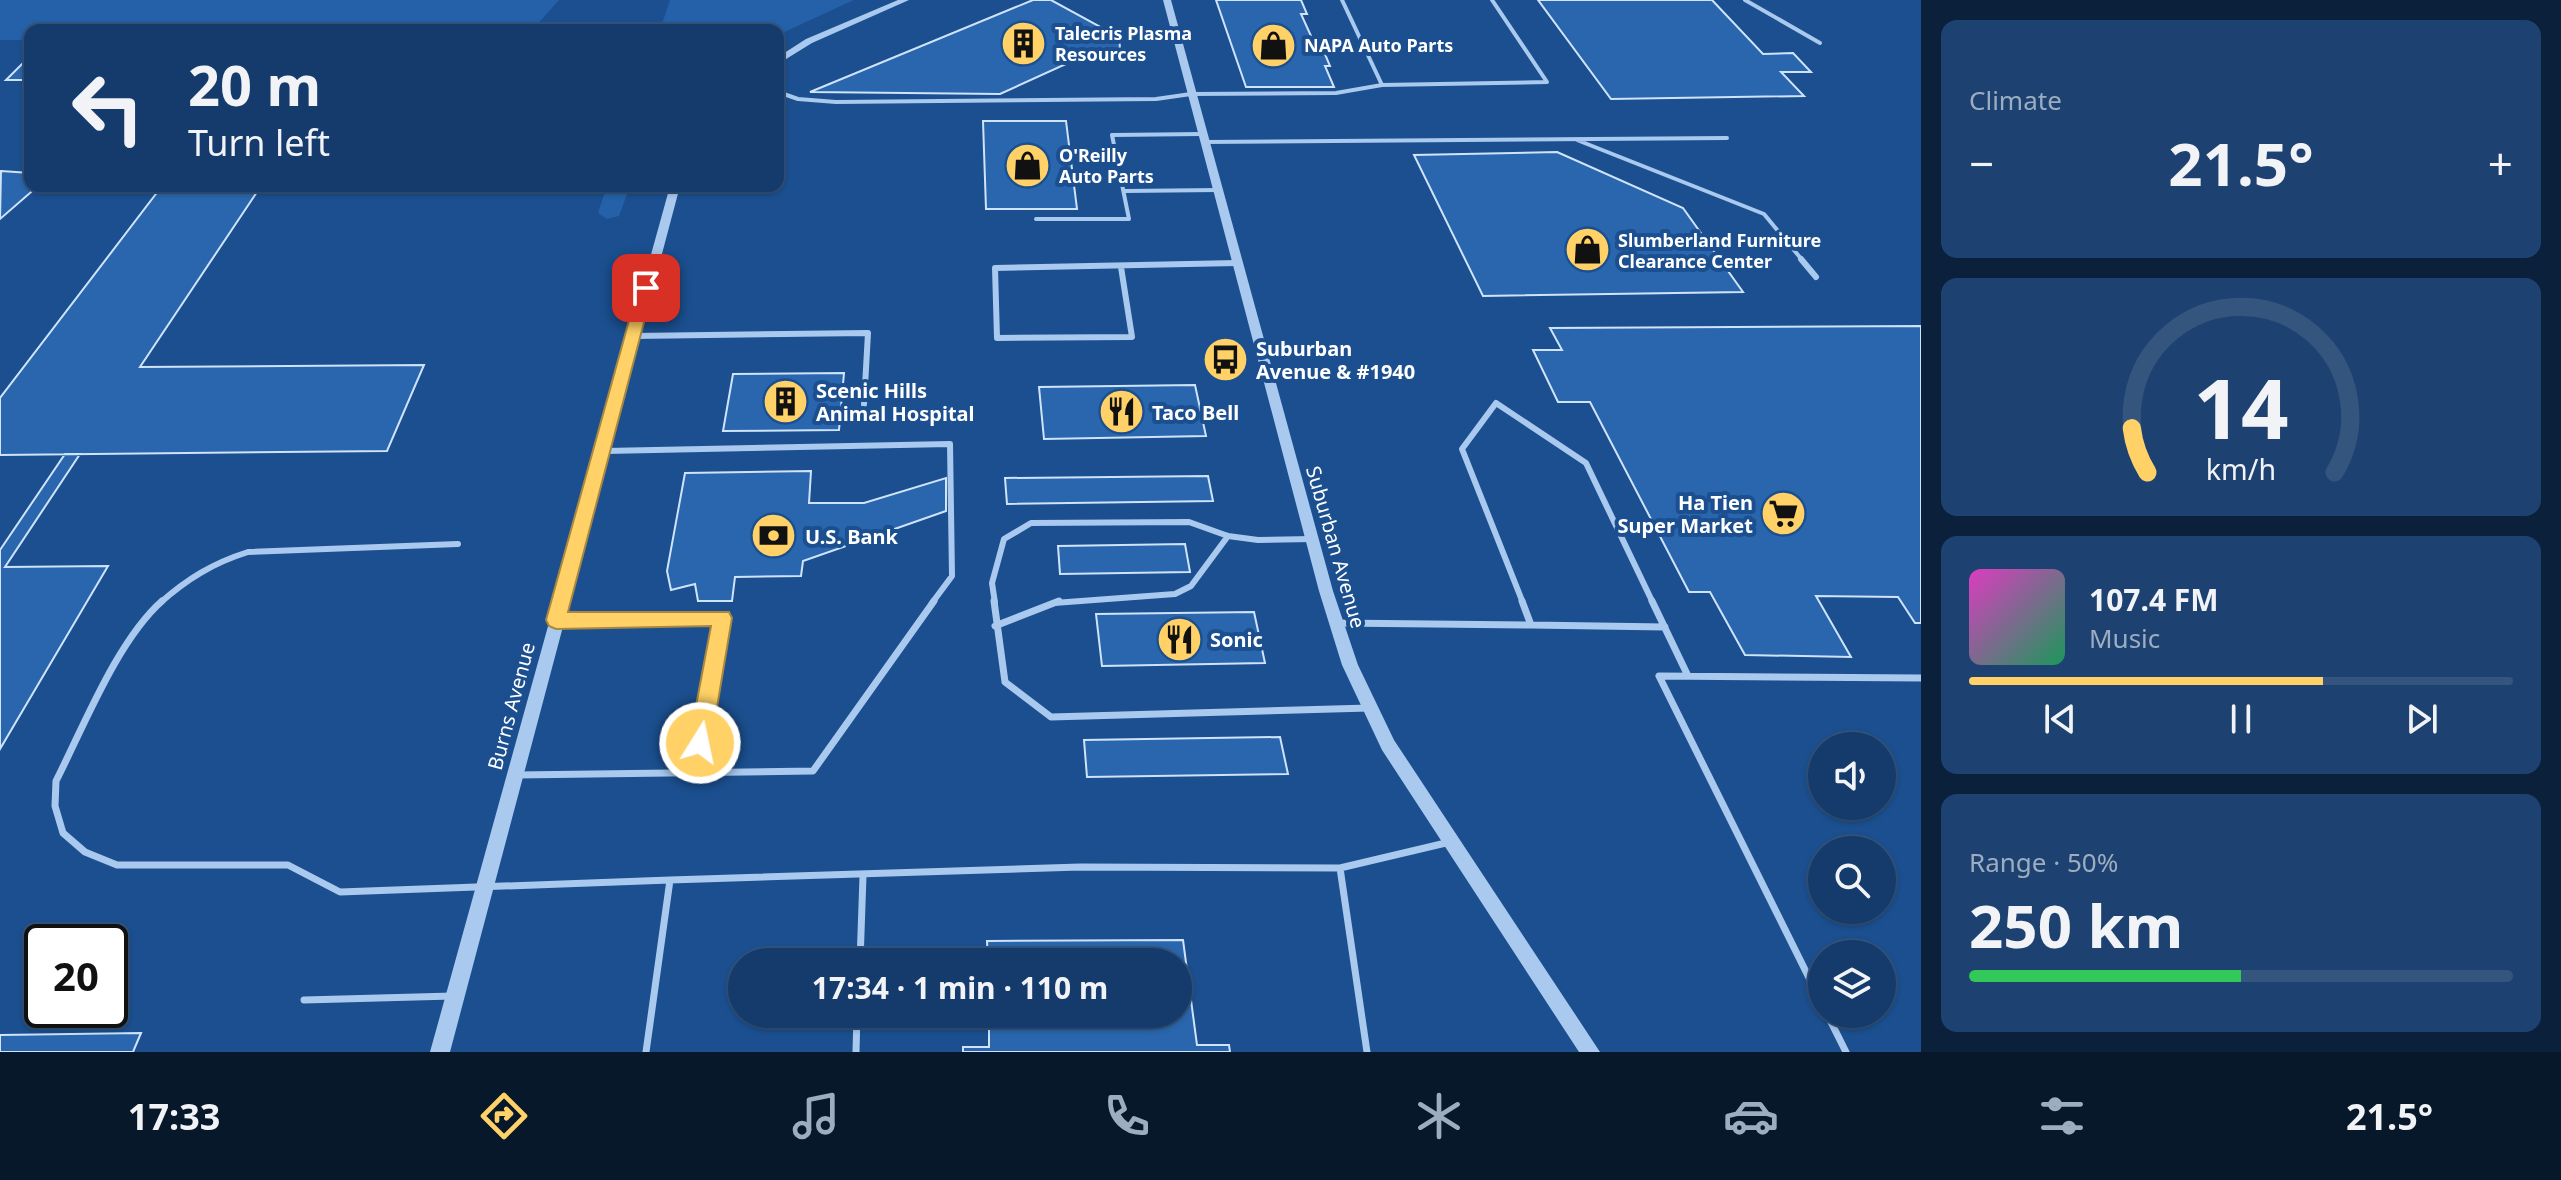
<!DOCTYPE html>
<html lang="en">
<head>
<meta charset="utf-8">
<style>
  body { margin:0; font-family:"Noto Sans",sans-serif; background:#1d4271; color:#f1f3f6; height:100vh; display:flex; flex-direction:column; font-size:30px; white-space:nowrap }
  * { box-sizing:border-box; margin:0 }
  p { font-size:26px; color:#9dadc1 }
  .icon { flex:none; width:44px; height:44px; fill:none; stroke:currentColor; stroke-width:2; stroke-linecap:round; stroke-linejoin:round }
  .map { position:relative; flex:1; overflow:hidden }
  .side { display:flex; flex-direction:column; gap:20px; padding:20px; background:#0b203b; width:640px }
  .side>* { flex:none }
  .banner { position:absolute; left:24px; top:24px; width:760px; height:168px; border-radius:16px; box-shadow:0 2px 6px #0004,0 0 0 2px #33557e; background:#143b6b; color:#f1f3f6; overflow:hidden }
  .fabs { position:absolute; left:1808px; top:732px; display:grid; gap:16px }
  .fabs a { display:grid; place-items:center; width:88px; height:88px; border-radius:50%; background:#143b6b; box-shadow:0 2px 6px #0004,0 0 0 2px #33557e; font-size:40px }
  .speed { position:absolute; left:24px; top:924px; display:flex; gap:16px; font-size:40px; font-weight:700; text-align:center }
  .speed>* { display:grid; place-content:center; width:104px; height:104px; border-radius:50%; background:#143b6b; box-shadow:0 2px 6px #0004,0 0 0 2px #33557e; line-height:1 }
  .speed .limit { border:4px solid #111; border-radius:12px; background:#fff; color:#111 }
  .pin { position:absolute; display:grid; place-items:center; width:68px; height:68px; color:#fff; margin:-34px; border-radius:16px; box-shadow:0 4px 12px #0006 }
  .me { position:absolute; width:88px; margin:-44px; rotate:10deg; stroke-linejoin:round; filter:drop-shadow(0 0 6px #0008) }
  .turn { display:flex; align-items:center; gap:28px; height:168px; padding:0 32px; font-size:36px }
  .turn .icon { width:104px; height:104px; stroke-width:2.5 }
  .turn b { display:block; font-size:56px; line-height:68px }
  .big { font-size:60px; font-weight:700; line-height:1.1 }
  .side .widget { flex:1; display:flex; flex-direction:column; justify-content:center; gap:12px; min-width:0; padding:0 28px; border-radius:16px; background:#1d4271 }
  .side .dial { align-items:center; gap:0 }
  .dial svg { height:208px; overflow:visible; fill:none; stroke:#33557e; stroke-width:7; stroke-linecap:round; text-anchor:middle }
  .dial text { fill:#f1f3f6; stroke:none }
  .song { display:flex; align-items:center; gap:24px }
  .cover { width:96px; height:96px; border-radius:12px; background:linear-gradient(135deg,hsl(310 70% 55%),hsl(150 70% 35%)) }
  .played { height:8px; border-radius:4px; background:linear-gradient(90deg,#ffd166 65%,#33557e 65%) }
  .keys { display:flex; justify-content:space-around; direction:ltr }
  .heat { display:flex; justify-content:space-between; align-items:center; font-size:44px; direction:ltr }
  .charge { height:12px; border-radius:6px; background:linear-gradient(90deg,#34c759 50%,#33557e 0) }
  .trip { position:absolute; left:728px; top:948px; width:464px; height:80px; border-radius:40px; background:#143b6b; box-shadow:0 2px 6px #0004,0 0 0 2px #33557e; font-weight:700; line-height:80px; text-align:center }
  .menu { display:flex; height:128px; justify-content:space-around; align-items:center; background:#08182b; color:#9dadc1 }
  .menu .icon { width:56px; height:56px }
  .menu .current { color:#ffd166 }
  .menu b { font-size:36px; color:#f1f3f6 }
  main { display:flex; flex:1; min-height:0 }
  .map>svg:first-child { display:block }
  .green { fill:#2461a8 }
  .building { fill:#2a66ad; stroke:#cfe3fa; stroke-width:2 }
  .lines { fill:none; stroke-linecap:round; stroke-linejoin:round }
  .service-far2 { stroke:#a9c9ee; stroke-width:4 }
  .service-far1 { stroke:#a9c9ee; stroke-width:6 }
  .service { stroke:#a9c9ee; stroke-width:7 }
  .tertiary { fill:#a9c9ee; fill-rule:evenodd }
  .route { fill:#ffd166; stroke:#a68842; stroke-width:2 }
  .labels { text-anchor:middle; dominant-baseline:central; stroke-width:8; stroke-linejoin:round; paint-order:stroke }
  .far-poi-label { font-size:18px; font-weight:bold; fill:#fff; stroke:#1b4f8f; text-anchor:start }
  .poi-label { font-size:20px; font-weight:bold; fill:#fff; stroke:#1b4f8f; text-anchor:start }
  .street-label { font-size:20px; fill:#fff; stroke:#1b4f8f }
</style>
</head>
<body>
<main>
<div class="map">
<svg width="1921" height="1052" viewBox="0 0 1921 1052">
  <rect width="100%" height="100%" fill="#1b4f8f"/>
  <path class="green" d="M0,0H559L535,27L464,30H30V40H0Z
    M670,0H854L778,35V30H660Z
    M607,186H630L619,216L607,219L598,213Z"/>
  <path class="building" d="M1033,0H1051L1119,37L1120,48H1101L1000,94L810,92Z
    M1216,0H1301L1307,14H1301L1316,47H1322L1330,66H1325L1334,87H1246Z
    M1538,0H1712L1763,54L1793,53L1811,72H1781L1804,96L1611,99Z
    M29,57L30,80H6Z
    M983,121H1066L1077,209H986Z
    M1557,152L1683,208L1743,292L1483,296L1414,155Z
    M1,171L30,173V186H38L0,219Z
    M162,186H261L140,367L424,365L387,451L0,455V398Z
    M1921,326V623H1915L1898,597L1816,596L1851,657L1745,655L1710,592H1689L1590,402H1558L1533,350H1562L1550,328Z
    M844,373L839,430L723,431L733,374Z
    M1195,385L1206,436L1044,439L1039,387Z
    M65,454H80L5,567L108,566L0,749V550Z
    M811,471L809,503H864L946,478V511L803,561L801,576L735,577L732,601H698L695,584L671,590L667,571L685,473Z
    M1208,476L1213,501L1007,504L1005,478Z
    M1185,544L1190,572L1060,574L1058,546Z
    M1254,612L1265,663L1102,666L1096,614Z
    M1280,737L1288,774L1087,777L1084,740Z
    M1183,940L1197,1045H1229L1230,1052H963V1047H989V1014H1178V962H988L987,941Z
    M141,1033L133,1052H0V1035Z"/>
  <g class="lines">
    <path class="service-far2" d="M1342,0L1382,85
      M1745,0L1820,43
      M778,92L798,99L836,102L1156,99L1191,94L1336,93L1382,85L1547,82L1492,0
      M1577,140L1764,214L1803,261
      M1204,142L1727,138
      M1125,191L1218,190
      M1036,219H1129L1112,135L1202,134"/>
    <path class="service-far1" d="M1801,259L1816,277
      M1121,267L1132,337L997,338L995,268L1237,263
      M633,336L868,333L864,404
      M605,451L950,444L952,576L932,603
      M160,603C187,579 213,563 248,552L458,544
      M995,603L992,583L1004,539L1031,523L1189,522L1228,536L1258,540L1312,539
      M1054,603L1175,594L1191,586L1228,536
      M1523,603L1462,449L1496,403L1586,463L1653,603"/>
    <path class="service" d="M162,601C117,641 84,726 56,781L55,806L63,833L85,852L117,865H288L340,892L670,880
      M994,601L1005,682L1051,717L1369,708
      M1652,601L1688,676
      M560,620L722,618L694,774
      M1336,623L1531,625L1522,601
      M1531,625L1665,627
      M995,626L1059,601
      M517,775L813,771L934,601
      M1340,868L1367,1052
      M860,962L863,876
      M304,1000L453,996
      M1822,1004L1659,676L1921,678
      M1827,1014L1846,1052
      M646,1052L670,880L1080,867L1340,868L1450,842
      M856,1052L857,1014"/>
    <path class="tertiary" d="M898,0H909L812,43L778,64V57L806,39Z
      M1163,0H1171L1333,591L1358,665L1394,740L1600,1052H1579L1382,750L1342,665L1319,591Z
      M670,186H680L450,1052H430Z"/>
  </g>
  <path class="route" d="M646,284L653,288L568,612H729L732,618L711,743L707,750L700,752L693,750L689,743L711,626L556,629L549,626L546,620L638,288Z"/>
  <defs>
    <symbol id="building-disc" viewBox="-11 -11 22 22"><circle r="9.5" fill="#ffd166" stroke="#1b4f8f"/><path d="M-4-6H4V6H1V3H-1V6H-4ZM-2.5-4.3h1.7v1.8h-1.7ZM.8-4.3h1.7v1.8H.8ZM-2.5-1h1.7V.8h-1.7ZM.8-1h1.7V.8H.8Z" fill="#111"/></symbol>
    <symbol id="shop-disc" viewBox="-11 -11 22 22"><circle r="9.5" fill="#ffd166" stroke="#1b4f8f"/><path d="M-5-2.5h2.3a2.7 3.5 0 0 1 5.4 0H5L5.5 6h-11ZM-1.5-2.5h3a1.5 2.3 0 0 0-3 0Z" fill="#111"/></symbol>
    <symbol id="bus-disc" viewBox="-11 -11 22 22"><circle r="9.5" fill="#ffd166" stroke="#1b4f8f"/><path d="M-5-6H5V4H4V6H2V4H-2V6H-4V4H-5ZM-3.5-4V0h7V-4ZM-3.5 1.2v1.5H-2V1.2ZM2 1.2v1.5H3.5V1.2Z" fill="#111"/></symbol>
    <symbol id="restaurant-disc" viewBox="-11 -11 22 22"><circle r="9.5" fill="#ffd166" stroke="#1b4f8f"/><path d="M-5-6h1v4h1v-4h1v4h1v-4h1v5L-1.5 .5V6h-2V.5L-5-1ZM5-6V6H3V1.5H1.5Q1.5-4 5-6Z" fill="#111"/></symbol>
    <symbol id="supermarket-disc" viewBox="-11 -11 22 22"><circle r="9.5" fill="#ffd166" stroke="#1b4f8f"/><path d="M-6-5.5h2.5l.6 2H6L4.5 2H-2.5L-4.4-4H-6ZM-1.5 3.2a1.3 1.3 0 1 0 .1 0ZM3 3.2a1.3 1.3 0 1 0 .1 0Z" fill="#111"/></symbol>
    <symbol id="bank-disc" viewBox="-11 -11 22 22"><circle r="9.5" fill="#ffd166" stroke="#1b4f8f"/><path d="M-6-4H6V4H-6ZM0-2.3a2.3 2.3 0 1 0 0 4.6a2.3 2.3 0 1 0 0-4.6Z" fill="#111"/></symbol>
  </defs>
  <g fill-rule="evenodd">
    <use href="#building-disc" x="998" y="18" width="51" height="51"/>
    <use href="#shop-disc" x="1248" y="20" width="51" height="51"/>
    <use href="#shop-disc" x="1002" y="140" width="51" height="51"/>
    <use href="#shop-disc" x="1562" y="224" width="51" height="51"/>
    <use href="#bus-disc" x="1200" y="334" width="51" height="51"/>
    <use href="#building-disc" x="760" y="376" width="51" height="51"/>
    <use href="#restaurant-disc" x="1096" y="386" width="51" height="51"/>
    <use href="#supermarket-disc" x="1758" y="488" width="51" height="51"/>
    <use href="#bank-disc" x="748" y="510" width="51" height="51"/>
    <use href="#restaurant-disc" x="1154" y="614" width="51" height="51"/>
  </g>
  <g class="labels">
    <g class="far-poi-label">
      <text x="1055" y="33">Talecris Plasma<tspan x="1055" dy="21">Resources</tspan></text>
      <text x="1304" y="45">NAPA Auto Parts</text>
      <text x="1059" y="155">O'Reilly<tspan x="1059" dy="21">Auto Parts</tspan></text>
      <text x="1618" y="240">Slumberland Furniture<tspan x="1618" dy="21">Clearance Center</tspan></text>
    </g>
    <g class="poi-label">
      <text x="1256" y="348">Suburban<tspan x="1256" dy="23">Avenue &amp; #1940</tspan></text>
      <text x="816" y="390">Scenic Hills<tspan x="816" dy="23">Animal Hospital</tspan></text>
      <text x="1152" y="412">Taco Bell</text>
      <text x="1753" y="502" text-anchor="end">Ha Tien<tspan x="1753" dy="23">Super Market</tspan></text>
      <text x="805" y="536">U.S. Bank</text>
      <text x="1210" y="639">Sonic</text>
    </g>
    <g class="street-label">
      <text transform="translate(1336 547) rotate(74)">Suburban Avenue</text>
      <text transform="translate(511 706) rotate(-75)">Burns Avenue</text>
    </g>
  </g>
</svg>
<div class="fabs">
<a><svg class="icon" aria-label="sound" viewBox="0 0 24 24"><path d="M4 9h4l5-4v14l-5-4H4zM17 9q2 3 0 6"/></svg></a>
<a><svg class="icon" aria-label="search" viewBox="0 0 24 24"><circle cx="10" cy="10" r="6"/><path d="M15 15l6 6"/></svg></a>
<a><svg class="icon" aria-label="layers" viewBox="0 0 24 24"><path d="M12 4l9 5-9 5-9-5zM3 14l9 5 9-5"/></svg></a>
</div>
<div class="speed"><div class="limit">20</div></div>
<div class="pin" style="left:646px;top:288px;background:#d93025"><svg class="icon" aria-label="arrive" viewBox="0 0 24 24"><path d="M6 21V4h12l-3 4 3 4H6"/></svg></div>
<svg class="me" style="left:700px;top:743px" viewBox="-20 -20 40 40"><circle r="17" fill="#ffd166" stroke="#fff" stroke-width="3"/><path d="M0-11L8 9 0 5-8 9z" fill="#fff"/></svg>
<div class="trip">17:34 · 1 min · 110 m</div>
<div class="banner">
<div class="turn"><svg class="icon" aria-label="left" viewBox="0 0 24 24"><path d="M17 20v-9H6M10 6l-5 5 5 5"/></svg><div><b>20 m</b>Turn left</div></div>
</div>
</div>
<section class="side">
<div class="widget"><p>Climate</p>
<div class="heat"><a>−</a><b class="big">21.5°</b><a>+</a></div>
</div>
<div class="widget dial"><svg viewBox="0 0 100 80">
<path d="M14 69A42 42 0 1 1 86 69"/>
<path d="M14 69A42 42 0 0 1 8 52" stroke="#ffd166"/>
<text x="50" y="56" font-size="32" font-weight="700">14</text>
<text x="50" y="72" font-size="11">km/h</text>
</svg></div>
<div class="widget">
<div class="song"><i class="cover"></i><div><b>107.4 FM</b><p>Music</p></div></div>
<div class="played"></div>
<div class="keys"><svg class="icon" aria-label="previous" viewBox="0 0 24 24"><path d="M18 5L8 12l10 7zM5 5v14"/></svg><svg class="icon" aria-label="pause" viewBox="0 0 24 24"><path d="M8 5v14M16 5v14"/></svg><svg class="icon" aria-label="next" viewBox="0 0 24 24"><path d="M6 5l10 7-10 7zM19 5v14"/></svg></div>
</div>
<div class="widget"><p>Range · 50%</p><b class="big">250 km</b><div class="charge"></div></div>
</section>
</main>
<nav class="menu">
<b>17:33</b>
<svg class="icon current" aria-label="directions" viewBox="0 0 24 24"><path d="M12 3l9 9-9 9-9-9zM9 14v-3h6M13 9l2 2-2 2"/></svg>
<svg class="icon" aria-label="music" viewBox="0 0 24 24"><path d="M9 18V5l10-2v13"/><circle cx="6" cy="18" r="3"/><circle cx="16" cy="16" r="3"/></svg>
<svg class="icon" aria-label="phone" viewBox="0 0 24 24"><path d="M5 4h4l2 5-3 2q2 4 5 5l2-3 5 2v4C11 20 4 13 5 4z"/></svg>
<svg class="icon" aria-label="climate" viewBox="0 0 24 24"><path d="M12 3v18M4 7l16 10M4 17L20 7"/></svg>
<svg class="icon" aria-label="car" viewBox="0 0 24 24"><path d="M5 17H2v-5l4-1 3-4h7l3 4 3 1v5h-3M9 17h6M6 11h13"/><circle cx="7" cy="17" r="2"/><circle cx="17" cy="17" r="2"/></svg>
<svg class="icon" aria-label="filters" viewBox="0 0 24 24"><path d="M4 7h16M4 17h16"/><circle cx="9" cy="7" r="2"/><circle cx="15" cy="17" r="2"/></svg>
<b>21.5°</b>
</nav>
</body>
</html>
